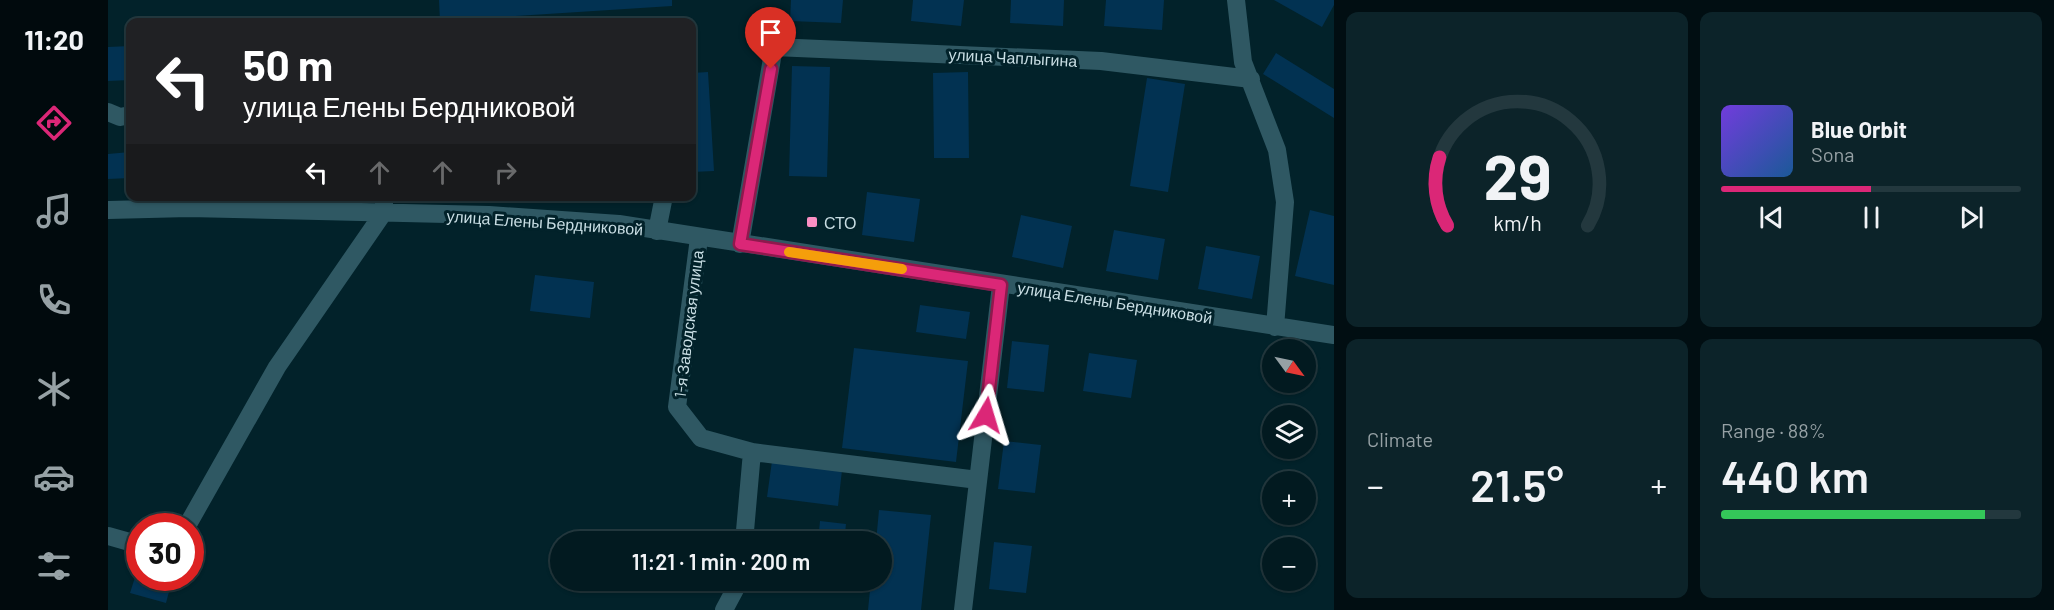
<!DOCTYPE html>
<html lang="en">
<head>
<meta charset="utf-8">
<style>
  body { margin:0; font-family:Barlow,sans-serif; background:#0c2329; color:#f1f3f6; height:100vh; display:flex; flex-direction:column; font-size:22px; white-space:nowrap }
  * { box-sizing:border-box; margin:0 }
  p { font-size:20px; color:#96a1a5 }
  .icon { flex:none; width:33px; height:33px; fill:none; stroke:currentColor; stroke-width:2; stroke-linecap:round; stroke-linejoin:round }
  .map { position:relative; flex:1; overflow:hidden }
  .panel { display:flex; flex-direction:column; gap:12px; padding:12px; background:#010e12; width:720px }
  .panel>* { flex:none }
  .guide { position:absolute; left:18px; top:18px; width:570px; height:183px; border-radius:12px; box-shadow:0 2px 4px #0004,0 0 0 2px #23383e; background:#202124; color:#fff; overflow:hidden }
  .needle { width:39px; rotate:123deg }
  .tools { position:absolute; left:1154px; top:339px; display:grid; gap:12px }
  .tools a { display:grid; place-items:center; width:54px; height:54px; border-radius:50%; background:#021a20; box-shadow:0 2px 4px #0004,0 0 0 2px #23383e; font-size:30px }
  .speed { position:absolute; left:18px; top:513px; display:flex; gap:12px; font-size:30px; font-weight:700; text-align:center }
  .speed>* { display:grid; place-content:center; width:78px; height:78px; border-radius:50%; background:#021a20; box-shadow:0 2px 4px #0004,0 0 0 2px #23383e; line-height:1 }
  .speed .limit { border:9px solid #d22; background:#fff; color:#111 }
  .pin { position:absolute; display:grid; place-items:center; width:51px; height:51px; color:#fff; margin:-62px -26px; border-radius:50% 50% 50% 0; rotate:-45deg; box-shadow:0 0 6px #0007 }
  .pin .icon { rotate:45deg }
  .me { position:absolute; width:66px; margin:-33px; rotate:7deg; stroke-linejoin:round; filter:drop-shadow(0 0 4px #0008) }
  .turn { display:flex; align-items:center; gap:21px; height:126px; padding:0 18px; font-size:27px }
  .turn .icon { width:78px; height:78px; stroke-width:2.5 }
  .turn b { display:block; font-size:42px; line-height:51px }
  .lanes { display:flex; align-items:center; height:57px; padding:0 18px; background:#0003; justify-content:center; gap:30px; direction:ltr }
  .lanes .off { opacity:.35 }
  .big { font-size:45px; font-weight:600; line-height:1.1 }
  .panel .tile { flex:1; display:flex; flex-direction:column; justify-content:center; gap:9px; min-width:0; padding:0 21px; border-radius:12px; background:#0c2329 }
  .panel .dial { align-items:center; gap:0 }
  .dial svg { height:156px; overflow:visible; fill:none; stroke:#23383e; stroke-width:7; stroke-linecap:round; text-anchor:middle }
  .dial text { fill:#f1f3f6; stroke:none }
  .song { display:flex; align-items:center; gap:18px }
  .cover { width:72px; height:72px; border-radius:9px; background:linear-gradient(135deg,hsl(260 70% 55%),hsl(210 70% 35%)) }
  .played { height:6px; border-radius:3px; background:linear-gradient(90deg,#db2777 50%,#23383e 50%) }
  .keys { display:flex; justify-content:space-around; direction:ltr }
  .heat { display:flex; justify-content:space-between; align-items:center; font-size:33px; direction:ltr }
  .charge { height:9px; border-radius:4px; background:linear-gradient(90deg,#34c759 88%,#23383e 0) }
  .panel .tiles { flex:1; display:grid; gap:12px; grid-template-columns:repeat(2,1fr) }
  .trip { position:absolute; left:442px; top:531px; width:342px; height:60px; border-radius:30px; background:#021a20; box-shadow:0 2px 4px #0004,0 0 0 2px #23383e; font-weight:600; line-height:60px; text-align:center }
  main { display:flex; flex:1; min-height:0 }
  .tabs { display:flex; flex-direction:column; width:108px; justify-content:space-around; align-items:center; background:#010a0d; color:#96a1a5 }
  .tabs .icon { width:42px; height:42px }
  .tabs .on { color:#db2777 }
  .tabs b { font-size:27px; color:#f1f3f6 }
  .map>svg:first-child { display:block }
  .building { fill:#023252 }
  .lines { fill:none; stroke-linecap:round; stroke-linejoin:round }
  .minor { stroke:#2f5863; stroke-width:18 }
  .route-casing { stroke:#8e194d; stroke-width:15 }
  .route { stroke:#db2777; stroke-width:10 }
  .slow { stroke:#f59e0b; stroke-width:10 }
  .poi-dot { fill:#fb8fc3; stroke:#02222a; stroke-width:2 }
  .labels { text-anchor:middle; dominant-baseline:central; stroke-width:6; stroke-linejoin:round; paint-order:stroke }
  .street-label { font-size:16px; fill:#c8dde3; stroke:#02222a }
  .poi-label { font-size:16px; fill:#c8dde3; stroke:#02222a; text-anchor:start }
</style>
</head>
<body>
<main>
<nav class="tabs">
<b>11:20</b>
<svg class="icon on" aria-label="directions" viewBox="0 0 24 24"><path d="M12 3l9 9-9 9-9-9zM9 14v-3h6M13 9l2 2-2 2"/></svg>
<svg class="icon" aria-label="music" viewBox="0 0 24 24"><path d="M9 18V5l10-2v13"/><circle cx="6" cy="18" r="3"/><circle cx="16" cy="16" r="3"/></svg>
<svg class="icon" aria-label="phone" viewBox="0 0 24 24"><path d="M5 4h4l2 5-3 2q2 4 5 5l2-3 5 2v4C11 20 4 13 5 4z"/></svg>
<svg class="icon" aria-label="climate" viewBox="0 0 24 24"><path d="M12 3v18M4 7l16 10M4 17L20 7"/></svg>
<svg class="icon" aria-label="car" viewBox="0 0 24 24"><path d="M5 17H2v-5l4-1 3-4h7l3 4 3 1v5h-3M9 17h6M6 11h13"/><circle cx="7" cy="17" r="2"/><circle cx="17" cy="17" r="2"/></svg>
<svg class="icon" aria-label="filters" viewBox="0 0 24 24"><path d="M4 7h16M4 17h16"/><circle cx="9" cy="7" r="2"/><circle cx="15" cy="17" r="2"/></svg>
</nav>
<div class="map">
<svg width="1226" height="610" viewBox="0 0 1226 610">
  <rect width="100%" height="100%" fill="#02222a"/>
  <path class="building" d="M331,0H564V6L332,21Z
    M683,0H735L733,23L682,21Z
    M805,0H856L853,26L803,21Z
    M903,0H956L955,26L902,23Z
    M998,0H1056L1054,30L996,26Z
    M1166,0H1226V5L1214,27Z
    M22,46V80L0,81V47Z
    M1168,53L1226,89V118L1155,74Z
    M684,66L722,67L719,177L681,176Z
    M600,72L606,171L584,172V73Z
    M860,72L861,158H826L825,73Z
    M1039,78L1077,84L1060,192L1022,186Z
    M22,152V178L0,179V154Z
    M759,192L812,199L806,242L754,235Z
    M1202,210L1226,216V285L1187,276Z
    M913,215L964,226L955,268L904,257Z
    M1006,230L1057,239L1050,280L998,271Z
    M1098,246L1152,256L1144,299L1090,289Z
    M427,275L486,282L482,318L422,311Z
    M812,305L862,312L858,339L808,332Z
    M904,341L941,345L936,392L899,388Z
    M746,348L860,361L848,462L734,448Z
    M981,353L1029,360L1023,398L975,391Z
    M896,441L933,445L927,493L890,489Z
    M664,461L734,470L730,506L659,497Z
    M771,510L823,515L813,610H760L763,580H774V542H768Z
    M712,521L738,524L736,542H710Z
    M886,542L924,546L918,593L881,589Z
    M28,574L32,578L63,584L58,603L22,593Z"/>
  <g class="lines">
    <path class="minor" d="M1128,0L1135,62L1169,150L1177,202L1167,327
      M0,112L12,117L22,115
      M0,210L81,208L381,215L511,224L1226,335
      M549,231L556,196
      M591,238L569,407L593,438L644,452L636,542
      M632,244L666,47L993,61L1143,79
      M644,452L870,480
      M79,526L169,367L276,212V196
      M0,536L32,545
      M616,610L632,580
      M855,610L893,285"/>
  </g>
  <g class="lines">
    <defs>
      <path id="route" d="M663,69L632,244L893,285L878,415"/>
    </defs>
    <use href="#route" class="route-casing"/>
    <use href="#route" class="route"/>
    <path class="slow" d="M681,252L794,269"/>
  </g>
  <rect class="poi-dot" x="698" y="216" width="12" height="12" rx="3"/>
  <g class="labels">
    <g class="street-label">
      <text transform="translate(905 57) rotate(3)">улица Чаплыгина</text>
      <text transform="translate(437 222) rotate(4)">улица Елены Бердниковой</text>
      <text transform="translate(1007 302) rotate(9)">улица Елены Бердниковой</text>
      <text transform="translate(580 324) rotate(-83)">1-я Заводская улица</text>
    </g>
    <g class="poi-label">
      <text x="716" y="222">СТО</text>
    </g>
  </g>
</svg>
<div class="tools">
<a><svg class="needle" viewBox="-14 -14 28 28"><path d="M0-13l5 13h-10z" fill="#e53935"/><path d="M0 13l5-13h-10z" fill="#96a1a5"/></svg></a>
<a><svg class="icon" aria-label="layers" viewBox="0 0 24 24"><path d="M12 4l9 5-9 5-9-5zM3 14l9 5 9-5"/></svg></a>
<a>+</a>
<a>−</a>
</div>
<div class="speed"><div class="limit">30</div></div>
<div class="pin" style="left:663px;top:69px;background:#d93025"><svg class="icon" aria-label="arrive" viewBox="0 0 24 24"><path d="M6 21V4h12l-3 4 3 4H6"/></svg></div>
<svg class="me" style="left:878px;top:415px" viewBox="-20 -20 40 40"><path d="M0-17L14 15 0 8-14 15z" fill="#db2777" stroke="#fff" stroke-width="4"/></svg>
<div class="trip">11:21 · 1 min · 200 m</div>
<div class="guide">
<div class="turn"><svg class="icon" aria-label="left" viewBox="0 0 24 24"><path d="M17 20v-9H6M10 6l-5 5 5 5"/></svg><div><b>50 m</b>улица Елены Бердниковой</div></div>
<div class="lanes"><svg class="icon" aria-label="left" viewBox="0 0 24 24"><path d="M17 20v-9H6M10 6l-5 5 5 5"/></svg><svg class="icon off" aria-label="ahead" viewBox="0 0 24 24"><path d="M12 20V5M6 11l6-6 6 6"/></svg><svg class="icon off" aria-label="ahead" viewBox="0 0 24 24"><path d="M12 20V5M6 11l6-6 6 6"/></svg><svg class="icon off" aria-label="right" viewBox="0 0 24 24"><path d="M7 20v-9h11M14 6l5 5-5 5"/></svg></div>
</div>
</div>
<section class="panel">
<div class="tiles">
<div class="tile dial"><svg viewBox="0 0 100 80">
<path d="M14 69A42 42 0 1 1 86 69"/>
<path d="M14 69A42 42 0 0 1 10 34" stroke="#db2777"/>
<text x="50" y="56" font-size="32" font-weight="700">29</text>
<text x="50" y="72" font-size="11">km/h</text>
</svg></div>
<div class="tile">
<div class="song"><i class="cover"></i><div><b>Blue Orbit</b><p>Sona</p></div></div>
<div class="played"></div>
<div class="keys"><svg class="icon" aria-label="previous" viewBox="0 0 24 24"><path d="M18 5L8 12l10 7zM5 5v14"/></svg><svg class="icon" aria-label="pause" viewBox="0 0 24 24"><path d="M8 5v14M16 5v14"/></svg><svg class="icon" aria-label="next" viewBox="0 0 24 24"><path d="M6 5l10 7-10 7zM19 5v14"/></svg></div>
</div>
<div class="tile"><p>Climate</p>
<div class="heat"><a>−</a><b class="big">21.5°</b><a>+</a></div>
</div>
<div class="tile"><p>Range · 88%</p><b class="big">440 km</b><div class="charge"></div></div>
</div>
</section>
</main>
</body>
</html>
